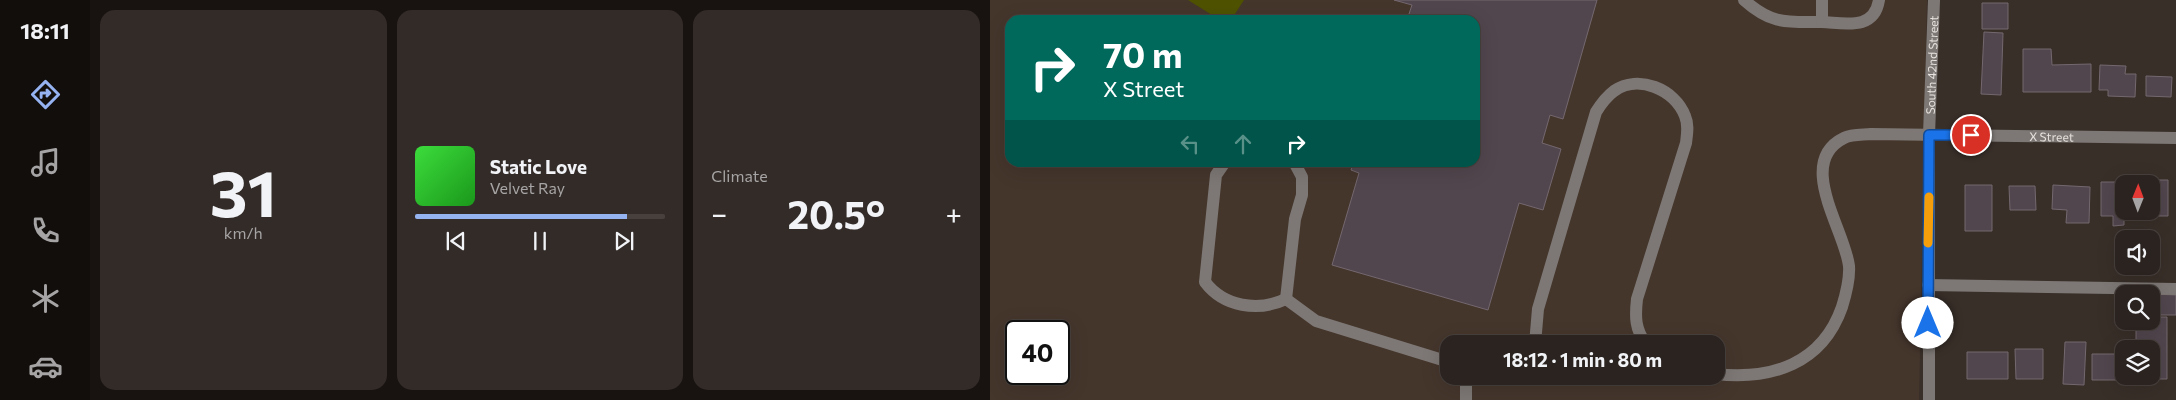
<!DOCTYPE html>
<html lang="en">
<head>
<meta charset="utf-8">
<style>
  body { margin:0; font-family:Commissioner,sans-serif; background:#332b28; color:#f1f3f6; height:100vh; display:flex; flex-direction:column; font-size:19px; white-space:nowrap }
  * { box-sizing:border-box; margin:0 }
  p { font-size:16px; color:#a6a4a4 }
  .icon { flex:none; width:28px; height:28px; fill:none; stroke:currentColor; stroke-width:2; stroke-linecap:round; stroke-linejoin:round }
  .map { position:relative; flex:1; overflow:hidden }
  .panel { display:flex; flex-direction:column; gap:10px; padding:10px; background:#181311; width:900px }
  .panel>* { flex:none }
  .banner { position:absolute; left:15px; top:15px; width:475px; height:152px; border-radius:15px; box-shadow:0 5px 20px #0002,0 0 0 1px #47403d; background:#00695c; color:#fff; overflow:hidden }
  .needle { width:32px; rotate:1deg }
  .buttons { position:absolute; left:1125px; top:175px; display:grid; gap:10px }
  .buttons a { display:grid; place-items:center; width:45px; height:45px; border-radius:10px; background:#2b231f; box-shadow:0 5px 20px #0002,0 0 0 1px #47403d; font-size:25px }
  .speed { position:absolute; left:15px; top:320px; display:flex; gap:10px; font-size:25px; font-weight:700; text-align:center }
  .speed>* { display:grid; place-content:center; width:65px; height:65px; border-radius:50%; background:#2b231f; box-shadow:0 5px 20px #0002,0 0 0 1px #47403d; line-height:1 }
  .speed .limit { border:2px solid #111; border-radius:8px; background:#fff; color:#111 }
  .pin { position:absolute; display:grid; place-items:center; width:42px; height:42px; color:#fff; margin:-21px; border:2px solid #fff; border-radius:50%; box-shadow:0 1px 5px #0007 }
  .me { position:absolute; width:55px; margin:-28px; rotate:0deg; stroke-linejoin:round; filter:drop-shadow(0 0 4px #0008) }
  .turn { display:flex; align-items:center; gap:18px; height:105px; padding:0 15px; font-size:22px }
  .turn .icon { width:65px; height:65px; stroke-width:2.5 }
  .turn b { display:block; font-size:35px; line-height:42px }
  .lanes { display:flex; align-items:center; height:48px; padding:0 15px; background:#0003; justify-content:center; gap:25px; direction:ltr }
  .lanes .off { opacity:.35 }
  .big { font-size:38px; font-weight:700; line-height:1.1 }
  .panel .card { flex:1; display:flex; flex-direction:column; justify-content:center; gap:8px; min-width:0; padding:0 18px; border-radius:15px; background:#332b28 }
  .panel .dial { align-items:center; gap:0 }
  .dial b { font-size:65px; line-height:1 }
  .song { display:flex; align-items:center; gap:15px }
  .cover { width:60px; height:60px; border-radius:8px; background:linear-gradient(135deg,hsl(120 70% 55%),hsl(120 70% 35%)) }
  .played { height:5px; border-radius:2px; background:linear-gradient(90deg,#95b2f1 85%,#47403d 85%) }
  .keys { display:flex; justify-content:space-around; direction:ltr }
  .heat { display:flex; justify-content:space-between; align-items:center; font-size:28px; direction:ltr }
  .panel .tiles { flex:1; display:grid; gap:10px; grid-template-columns:repeat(3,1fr) }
  .trip { position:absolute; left:450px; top:335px; width:285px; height:50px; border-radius:15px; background:#2b231f; box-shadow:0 5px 20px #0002,0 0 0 1px #47403d; font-weight:700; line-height:50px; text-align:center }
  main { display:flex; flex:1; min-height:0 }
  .tabs { display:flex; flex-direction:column; width:90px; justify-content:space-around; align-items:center; background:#110e0c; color:#a6a4a4 }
  .tabs .icon { width:35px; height:35px }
  .tabs .selected { color:#95b2f1 }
  .tabs b { font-size:22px; color:#f1f3f6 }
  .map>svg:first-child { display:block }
  .built { fill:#45362c; fill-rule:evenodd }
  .green { fill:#4e5200 }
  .building { fill:#51464d; stroke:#74686f }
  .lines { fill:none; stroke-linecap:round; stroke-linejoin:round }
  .minor { stroke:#7d7875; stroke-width:12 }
  .route-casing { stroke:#114b97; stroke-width:12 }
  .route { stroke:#1a73e8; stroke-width:9 }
  .slow { stroke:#f59e0b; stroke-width:9 }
  .labels { text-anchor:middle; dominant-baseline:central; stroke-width:5; stroke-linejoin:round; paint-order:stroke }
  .street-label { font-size:12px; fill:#e8e2de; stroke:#2f2620 }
</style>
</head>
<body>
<main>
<nav class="tabs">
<b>18:11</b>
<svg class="icon selected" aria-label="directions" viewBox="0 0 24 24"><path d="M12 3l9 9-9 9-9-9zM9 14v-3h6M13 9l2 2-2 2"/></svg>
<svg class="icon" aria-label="music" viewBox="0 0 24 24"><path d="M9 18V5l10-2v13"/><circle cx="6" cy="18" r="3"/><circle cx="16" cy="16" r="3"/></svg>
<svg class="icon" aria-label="phone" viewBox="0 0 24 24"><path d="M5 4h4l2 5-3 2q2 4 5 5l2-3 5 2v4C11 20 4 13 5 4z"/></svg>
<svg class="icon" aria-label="climate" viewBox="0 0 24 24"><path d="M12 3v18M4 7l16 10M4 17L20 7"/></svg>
<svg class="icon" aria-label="car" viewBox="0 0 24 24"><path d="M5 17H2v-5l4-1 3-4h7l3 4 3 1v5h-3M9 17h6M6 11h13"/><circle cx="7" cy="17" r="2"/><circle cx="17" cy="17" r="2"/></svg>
</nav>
<section class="panel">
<div class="tiles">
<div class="card dial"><b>31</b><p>km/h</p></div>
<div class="card">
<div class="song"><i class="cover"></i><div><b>Static Love</b><p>Velvet Ray</p></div></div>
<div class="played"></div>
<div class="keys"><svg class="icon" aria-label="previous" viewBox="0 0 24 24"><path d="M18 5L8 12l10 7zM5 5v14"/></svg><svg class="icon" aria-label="pause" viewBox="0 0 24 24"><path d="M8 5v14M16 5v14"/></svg><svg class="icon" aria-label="next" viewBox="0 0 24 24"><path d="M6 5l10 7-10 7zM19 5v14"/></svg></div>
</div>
<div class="card"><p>Climate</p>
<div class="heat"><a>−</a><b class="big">20.5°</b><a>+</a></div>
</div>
</div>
</section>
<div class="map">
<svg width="1186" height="400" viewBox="0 0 1186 400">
  <rect width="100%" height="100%" fill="#392f29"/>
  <path class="built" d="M0,0H937L929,400H0ZM20,20H485V162H20ZM26,331H69V374H26ZM459,344H726V376H459Z"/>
  <path class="green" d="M198,0H254L241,20H230Z"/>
  <path class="building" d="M404,0H607L573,119L560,115L552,143L571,149L553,210L529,203L498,310L342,265L369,173L361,170L364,162H485V20H417L422,5Z
    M992,3H1018V29H992Z
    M994,32L1013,33L1011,95L991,94Z
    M1033,49H1061L1062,65L1101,64V92H1033Z
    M1110,65L1136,66L1135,74H1146L1145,97L1118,96V90H1109Z
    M1156,76L1182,77L1181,97L1156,96Z
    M1155,180H1178V216H1155V211H1161V184H1155Z
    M1111,182H1134V225L1123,226V216H1111Z
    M975,185H1002V231H975Z
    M1063,185L1100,187L1099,223H1076L1077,210L1062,209Z
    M1019,186H1045L1046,210H1020Z
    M1164,294L1186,295V315H1164Z
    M1161,317H1177V379H1146V376H1161V349H1146V321H1161Z
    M1075,342H1096L1094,385L1073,384Z
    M1025,349H1053V379H1026Z
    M977,352H1018V379H977Z
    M1102,354H1134L1136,380H1102Z"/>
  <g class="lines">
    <g class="minor">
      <path d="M754,0C782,25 797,22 832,22V0"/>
      <path d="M832,22C855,23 884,31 889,0"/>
      <path d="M235,162L226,175L215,282C234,307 268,312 296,299"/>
      <path d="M938,285L1186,289"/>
      <path d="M296,299L326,321L459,362"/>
      <path d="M296,299L305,219L312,195V177L304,162"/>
      <path d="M545,344L548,309L606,112C611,104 616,97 624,91C648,74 685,89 695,116C699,125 697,134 696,143L647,299C645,317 645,329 656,344"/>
      <path id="s1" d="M726,374C782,380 832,364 852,307C856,294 860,280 859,266C855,230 805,162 854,138C862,134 873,135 881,134L1186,138"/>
      <path d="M476,376V400"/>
      <path d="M576,376L587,379L610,376"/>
      <path id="s2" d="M939,400V135L944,0"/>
    </g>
  </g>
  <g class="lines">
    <defs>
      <path id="route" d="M938,323L939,135H981"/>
    </defs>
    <use href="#route" class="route-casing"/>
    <use href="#route" class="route"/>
    <path class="slow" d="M938,243L939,197"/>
  </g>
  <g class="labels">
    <g class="street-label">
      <text stroke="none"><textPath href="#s2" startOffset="335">South 42nd Street</textPath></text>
      <text stroke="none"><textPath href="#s1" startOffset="546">X Street</textPath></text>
    </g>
  </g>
</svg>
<div class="buttons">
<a><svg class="needle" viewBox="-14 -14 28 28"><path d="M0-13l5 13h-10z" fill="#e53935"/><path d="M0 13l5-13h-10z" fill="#a6a4a4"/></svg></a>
<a><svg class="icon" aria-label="sound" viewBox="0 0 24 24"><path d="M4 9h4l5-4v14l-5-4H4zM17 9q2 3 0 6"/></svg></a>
<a><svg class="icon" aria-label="search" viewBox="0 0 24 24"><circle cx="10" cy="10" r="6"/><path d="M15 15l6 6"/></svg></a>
<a><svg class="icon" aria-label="layers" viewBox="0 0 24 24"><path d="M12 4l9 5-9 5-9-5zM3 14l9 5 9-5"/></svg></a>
</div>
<div class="speed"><div class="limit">40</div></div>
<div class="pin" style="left:981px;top:135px;background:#d93025"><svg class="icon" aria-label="arrive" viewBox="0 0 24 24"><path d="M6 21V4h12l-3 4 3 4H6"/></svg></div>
<svg class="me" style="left:938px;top:323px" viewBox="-20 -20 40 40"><circle r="19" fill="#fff"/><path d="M0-13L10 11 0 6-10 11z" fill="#1a73e8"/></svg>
<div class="trip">18:12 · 1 min · 80 m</div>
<div class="banner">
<div class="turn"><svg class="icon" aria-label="right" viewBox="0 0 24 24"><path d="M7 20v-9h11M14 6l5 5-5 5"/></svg><div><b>70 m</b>X Street</div></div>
<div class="lanes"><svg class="icon off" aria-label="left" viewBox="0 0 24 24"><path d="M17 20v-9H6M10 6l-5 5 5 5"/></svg><svg class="icon off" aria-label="ahead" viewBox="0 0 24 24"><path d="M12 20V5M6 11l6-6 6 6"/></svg><svg class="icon" aria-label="right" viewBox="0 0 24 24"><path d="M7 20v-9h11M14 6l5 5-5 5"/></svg></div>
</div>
</div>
</main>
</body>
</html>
